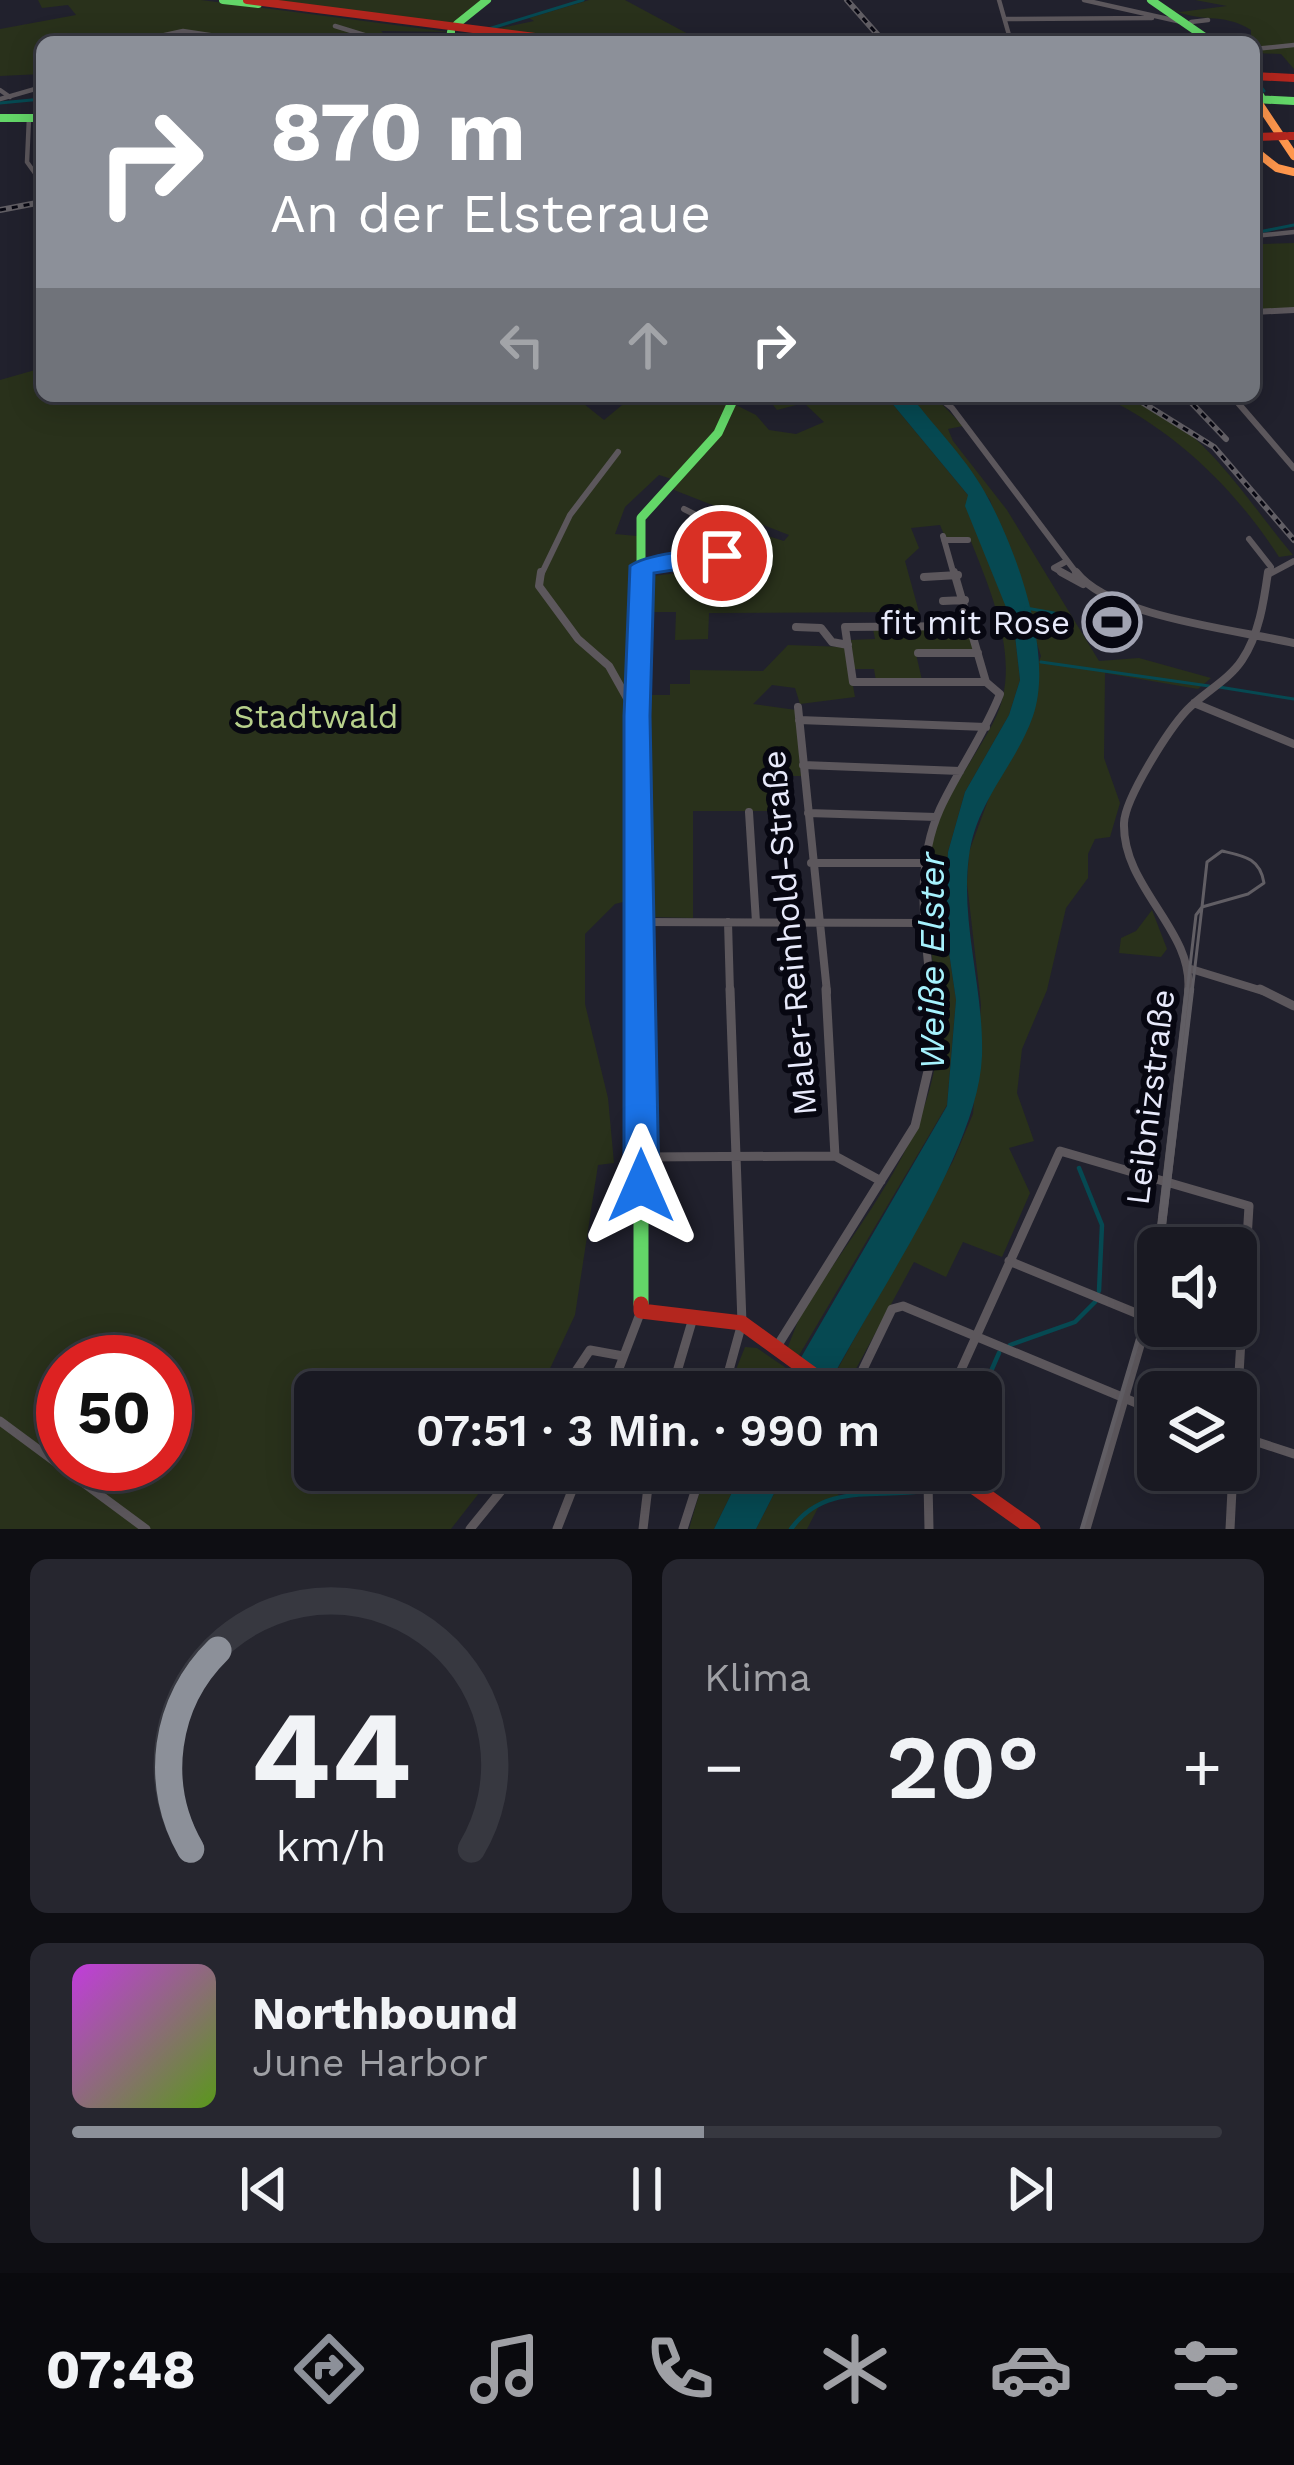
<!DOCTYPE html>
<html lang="de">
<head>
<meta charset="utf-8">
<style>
  body { margin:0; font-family:"Work Sans",sans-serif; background:#26262f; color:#f1f3f6; height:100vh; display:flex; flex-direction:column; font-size:45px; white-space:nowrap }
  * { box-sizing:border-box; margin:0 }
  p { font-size:39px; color:#9fa0a5 }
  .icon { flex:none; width:66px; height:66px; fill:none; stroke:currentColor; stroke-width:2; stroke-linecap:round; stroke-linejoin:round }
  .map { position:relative; height:1529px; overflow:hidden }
  .panel { display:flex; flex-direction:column; gap:30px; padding:30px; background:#0e0e13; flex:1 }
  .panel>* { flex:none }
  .hud { position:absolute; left:36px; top:36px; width:1224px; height:366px; border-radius:18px; box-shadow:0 6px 30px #0003,0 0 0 3px #373840; background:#8c9099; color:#fff; overflow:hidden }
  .controls { position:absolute; left:1137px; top:1227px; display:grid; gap:24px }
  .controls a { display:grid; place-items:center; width:120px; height:120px; border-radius:18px; background:#191922; box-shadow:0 6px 30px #0003,0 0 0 3px #373840; font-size:60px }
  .speed { position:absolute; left:36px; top:1335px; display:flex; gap:24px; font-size:60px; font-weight:700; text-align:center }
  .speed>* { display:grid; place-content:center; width:156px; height:156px; border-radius:50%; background:#191922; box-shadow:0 6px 30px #0003,0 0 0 3px #373840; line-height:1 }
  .speed .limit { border:18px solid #d22; background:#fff; color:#111 }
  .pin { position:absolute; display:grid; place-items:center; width:102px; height:102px; color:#fff; margin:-51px; border:6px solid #fff; border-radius:50%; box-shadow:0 3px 12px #0007 }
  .me { position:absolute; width:132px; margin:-66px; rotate:0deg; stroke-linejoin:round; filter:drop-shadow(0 0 9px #0008) }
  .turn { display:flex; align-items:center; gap:42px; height:252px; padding:0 36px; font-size:54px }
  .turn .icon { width:156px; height:156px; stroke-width:2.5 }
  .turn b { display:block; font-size:84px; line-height:102px }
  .lanes { display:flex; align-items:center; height:114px; padding:0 36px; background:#0003; justify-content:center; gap:60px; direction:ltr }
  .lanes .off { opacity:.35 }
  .big { font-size:90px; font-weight:600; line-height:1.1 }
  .panel .card { flex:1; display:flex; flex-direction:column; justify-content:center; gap:18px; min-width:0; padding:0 42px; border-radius:18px; background:#26262f }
  .panel .dial { align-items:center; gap:0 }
  .dial svg { height:312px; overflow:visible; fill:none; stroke:#373840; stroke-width:7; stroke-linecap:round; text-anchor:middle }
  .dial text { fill:#f1f3f6; stroke:none }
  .song { display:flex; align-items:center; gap:36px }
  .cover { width:144px; height:144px; border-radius:18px; background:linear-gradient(135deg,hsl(290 70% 55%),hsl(90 70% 35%)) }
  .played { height:12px; border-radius:6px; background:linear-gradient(90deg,#8c9099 55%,#373840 55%) }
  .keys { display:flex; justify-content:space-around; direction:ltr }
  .heat { display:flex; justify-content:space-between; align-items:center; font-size:66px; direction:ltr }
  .panel .tiles { flex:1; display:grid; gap:30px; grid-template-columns:1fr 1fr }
  .card:last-child { grid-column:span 2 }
  .trip { position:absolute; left:294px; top:1371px; width:708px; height:120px; border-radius:18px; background:#191922; box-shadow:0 6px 30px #0003,0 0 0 3px #373840; font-weight:600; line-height:120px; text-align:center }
  .menu { display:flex; height:192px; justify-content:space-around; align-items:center; background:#0a0a0e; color:#9fa0a5 }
  .menu .icon { width:84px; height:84px }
  .menu .current { color:#8c9099 }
  .menu b { font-size:54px; color:#f1f3f6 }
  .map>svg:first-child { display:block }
  .green { fill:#29311b; fill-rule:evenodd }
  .water { fill:#064952 }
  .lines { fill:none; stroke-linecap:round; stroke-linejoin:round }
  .stream-far1 { stroke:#064952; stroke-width:3 }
  .stream { stroke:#064952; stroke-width:4.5 }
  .street-far3 { stroke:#5c575c; stroke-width:4.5 }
  .street-far2 { stroke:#5c575c; stroke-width:6 }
  .street-far1 { stroke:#5c575c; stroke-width:8 }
  .street { stroke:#5c575c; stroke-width:9 }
  .fast-far3 { stroke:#63d668; stroke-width:8 }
  .fast-far2 { stroke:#63d668; stroke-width:9 }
  .fast-far1 { stroke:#63d668; stroke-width:12 }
  .fast { stroke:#63d668; stroke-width:15 }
  .slow { stroke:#ff974d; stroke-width:8 }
  .jam-far1 { stroke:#b3261e; stroke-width:8 }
  .jam { stroke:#b3261e; stroke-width:15 }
  .tram-far1 { stroke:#615e64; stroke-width:3 }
  .tram { stroke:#615e64; stroke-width:4.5 }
  .rail-casing { stroke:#615e64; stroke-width:6 }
  .rail { stroke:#070711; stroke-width:3; stroke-dasharray:6; stroke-linecap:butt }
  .route { fill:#1a73e8; stroke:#114b97; stroke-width:3 }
  .labels { text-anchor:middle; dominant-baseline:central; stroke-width:12; stroke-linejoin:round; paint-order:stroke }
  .poi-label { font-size:33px; fill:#e8eafb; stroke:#070711; text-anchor:end }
  .park-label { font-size:33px; fill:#b7d08b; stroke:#070711 }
  .street-label { font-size:33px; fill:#e8eafb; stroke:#070711 }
  .water-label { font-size:36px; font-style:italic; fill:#a6f2fe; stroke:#070711 }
</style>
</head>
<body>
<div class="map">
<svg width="1294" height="1529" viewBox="0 0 1294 1529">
  <rect width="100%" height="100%" fill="#21212d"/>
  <path class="green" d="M38,0H201L449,32L381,31L392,42H42V74L0,76V29L76,15L68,5L42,8Z
    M258,0H484L456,24Z
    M589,0H625L703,42H602L496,29L534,21L529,18Z
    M1195,0H1294V69L1281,54L1254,53V42H1230L1231,36L1251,38V30C1221,11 1201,25 1167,7L1180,12L1227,6Z
    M1254,237L1262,244L1294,243V308L1254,310Z
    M42,368V396H574L604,420L633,396H732V403L756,415L769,430L796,434L824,422L804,403L777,410L766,396H886L968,495L1014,627L1020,680L1009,715L965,792L948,852L944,918L956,1000L947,1105L798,1357L787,1349L800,1316C853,1230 936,1138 938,1034C940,971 916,906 931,844C942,799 972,763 993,723C1024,666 992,594 970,539L945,537L940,525L911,528L919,548L905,561L919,612L709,613L708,639L675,640L676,612H636L631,900L615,904L585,934V1004L608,1098L614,1163L598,1165L575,1315L539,1392H315V1470H497L451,1529H0V380ZM659,475L678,481L674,490L789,535L784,541L761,534L753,548H736L732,565L759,573L694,571L636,578L637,536L615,534L625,507ZM63,1362H165V1464H63Z
    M910,396H934L963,426L948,429L953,441L1007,510L1099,661L1139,658L1211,678L1198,689L1105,673L1104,758L1120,803L1110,837L1095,839L1088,854V878L1066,908L1047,990L1022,1049L1017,1093L1034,1141L1009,1148L1030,1193L1002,1257L963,1242L946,1277L914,1262L845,1389L832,1379L953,1161L973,1114L981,1005L967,883L969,852L1041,656L990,500Z
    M1102,396C1187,396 1243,497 1293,555L1279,557C1235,489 1176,431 1102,396Z
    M965,628L975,651L916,654L922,680L876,681L874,669H854L851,640L875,639L873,629Z
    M788,645L846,647L855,697L800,704L795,688L772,685L753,704L796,710L801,776H773L777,811H693V918L651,917L645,914L647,695H670V684H690V670L763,671Z
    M1152,910L1167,949L1161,957L1119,953L1121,938L1136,931Z
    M745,1347L757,1348L789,1370L781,1392H727Z
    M706,1470H743L714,1529H689Z
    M786,1470H819L840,1497L820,1504L807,1529H756Z"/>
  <path class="water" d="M886,396H911C936,429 969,461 988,498C1018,554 1054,655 1033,716C1016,765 976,801 969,856C960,922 984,989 982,1056C978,1154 871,1300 825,1392H781L947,1106L956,1000L944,918L948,852L965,792L1009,715L1020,680L1014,627L965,506L968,495Z
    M743,1470H786L756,1529H714Z"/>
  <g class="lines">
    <path class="stream-far1" d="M446,42L583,0
      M1262,79L1257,81L1264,91
      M0,103L42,99
      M1254,233L1294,225
      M1026,608L1054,613
      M1041,662L1209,686
      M1219,687L1294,699"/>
    <path class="stream" d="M1079,1168L1102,1225L1099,1291
      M1010,1345L1075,1322L1095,1302
      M981,1394L999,1353
      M934,1484L945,1476
      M791,1529C824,1483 874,1498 924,1491"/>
    <path class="street-far3" d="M999,0L1011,42
      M1084,0L1186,23
      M1005,19L1152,18
      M1191,22L1208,20
      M335,26L387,42
      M133,42L183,31L256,42
      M1254,49L1294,45
      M0,90L10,97
      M0,99L42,87
      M29,118L27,162L42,183
      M1254,236L1294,232"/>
    <path class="street-far2" d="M1254,312L1294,310
      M937,396L952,408L1078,575
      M1232,396L1294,468
      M690,523L729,533L736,527
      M943,536L954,575
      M1249,539L1271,567
      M944,540H968
      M683,556H722
      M1065,562L1054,568L1066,575
      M642,566L682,563L684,534L694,514L684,509
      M541,575L570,515L618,452
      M1268,575L1294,561"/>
    <path class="street-far1" d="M541,572L539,586L578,639L609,666L637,716
      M1061,572L1083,584
      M1076,572C1110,617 1238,630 1294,643
      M924,577L958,575
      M943,601L965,600
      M971,626L845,627L853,682H986
      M796,627L821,628L832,642L848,645
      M918,653H978
      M1194,703L1294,744
      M798,707L827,992
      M799,720L986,727
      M803,765L960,771
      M749,812L756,922
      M808,813L936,817
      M811,863H925
      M641,922L926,923
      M728,922L730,992
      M1191,969L1266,992
      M931,992C925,931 914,867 940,809C958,770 984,735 1000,694L986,682L954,572
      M1188,992C1195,931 1122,888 1124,823C1125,798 1169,729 1187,710C1203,693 1229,680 1242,660C1259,635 1264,601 1268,572"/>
    <path class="street" d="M826,989L835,1156
      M1260,989L1294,1006
      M642,1157L835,1156L881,1181
      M1159,1248L1189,989
      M1009,1261L1148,1318
      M776,1348L915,1126L932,1054L930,989
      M562,1392L590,1350L623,1356
      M610,1392L641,1311
      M671,1392L693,1318
      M723,1392L742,1323L730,989
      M852,1392L892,1309L903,1306L1158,1412
      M951,1392L1060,1151L1249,1206L1236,1424
      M0,1421L146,1529
      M1236,1435L1294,1454
      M470,1529L518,1470
      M557,1529L580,1470
      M643,1529L650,1470
      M683,1529L702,1470
      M929,1529L928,1482L934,1470
      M1086,1529L1148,1318L1158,1256
      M1230,1529L1233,1470"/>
    <path class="fast-far3" d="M223,0L258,4
      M1151,0L1212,42
      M457,24L487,0
      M450,42L451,32
      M1254,86L1261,97
      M1254,99L1294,101
      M0,118H42"/>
    <path class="fast-far2" d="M641,575V518L718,433L735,396"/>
    <path class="fast-far1" d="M641,572V992"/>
    <path class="fast" d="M641,989V1304"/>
    <path class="slow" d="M1260,105L1294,156
      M1254,150L1277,168L1294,172"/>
    <path class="jam-far1" d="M247,0L574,42
      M1254,76L1294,78
      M1289,136H1294
      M1254,137L1285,136"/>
    <path class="jam" d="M641,1304V1311L742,1323L837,1392
      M950,1470L1033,1529"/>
    <path class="tram-far1" d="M1222,851C1244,856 1260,858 1264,883L1248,894L1202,907L1207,862Z
      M1187,992L1196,915L1202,907
      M1192,992L1202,907"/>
    <path class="tram" d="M1161,1248L1192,989
      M1082,1529L1152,1292L1187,989"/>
    <defs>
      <path id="rail" d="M847,0L884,42
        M0,210L42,202
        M1132,396L1214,447L1294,540
        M1185,396L1226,439"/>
    </defs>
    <use href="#rail" class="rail-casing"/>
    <use href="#rail" class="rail"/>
  </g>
  <path class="route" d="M722,548L730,551V561L654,573L650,716L659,1186L654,1197L641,1202L629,1197L624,1186V716L630,566C645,554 700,549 722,548Z"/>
  <defs>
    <symbol id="stadium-ring" viewBox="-11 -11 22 22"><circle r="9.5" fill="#070711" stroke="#a2a4b3" stroke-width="1.5"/><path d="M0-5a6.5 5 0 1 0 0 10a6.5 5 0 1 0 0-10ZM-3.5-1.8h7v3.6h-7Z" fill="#a2a4b3"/></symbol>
  </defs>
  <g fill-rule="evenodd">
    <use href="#stadium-ring" x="1079" y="589" width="66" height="66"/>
  </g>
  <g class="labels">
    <g class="poi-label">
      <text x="1070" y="622">fit mit Rose</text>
    </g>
    <g class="park-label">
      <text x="316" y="716">Stadtwald</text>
    </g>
    <g class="street-label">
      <text transform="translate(789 933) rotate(-95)">Maler-Reinhold-Straße</text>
      <text transform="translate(1150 1097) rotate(-83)">Leibnizstraße</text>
    </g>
    <g class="water-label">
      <text transform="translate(932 961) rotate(-90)">Weiße Elster</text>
    </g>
  </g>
</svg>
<div class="controls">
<a><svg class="icon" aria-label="sound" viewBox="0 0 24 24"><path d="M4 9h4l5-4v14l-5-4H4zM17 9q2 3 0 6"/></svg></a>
<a><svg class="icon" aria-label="layers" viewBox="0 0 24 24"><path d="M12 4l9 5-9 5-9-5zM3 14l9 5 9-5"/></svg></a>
</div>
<div class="speed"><div class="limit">50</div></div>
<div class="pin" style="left:722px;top:556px;background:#d93025"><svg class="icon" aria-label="arrive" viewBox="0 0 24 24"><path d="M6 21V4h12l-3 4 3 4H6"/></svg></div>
<svg class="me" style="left:641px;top:1186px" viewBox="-20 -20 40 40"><path d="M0-17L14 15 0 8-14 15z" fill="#1a73e8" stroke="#fff" stroke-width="4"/></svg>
<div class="trip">07:51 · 3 Min. · 990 m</div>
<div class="hud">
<div class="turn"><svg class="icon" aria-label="right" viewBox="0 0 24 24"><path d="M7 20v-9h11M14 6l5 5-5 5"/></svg><div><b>870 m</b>An der Elsteraue</div></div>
<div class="lanes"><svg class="icon off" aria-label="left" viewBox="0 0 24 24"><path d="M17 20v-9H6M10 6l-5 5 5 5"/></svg><svg class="icon off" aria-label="ahead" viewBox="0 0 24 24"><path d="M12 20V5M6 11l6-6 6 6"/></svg><svg class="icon" aria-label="right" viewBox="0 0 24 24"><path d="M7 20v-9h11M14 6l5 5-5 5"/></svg></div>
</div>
</div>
<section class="panel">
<div class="tiles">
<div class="card dial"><svg viewBox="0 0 100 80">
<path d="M14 69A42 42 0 1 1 86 69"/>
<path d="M14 69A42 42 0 0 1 21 18" stroke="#8c9099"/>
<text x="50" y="56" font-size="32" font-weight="700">44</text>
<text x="50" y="72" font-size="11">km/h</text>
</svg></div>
<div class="card"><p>Klima</p>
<div class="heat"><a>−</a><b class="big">20°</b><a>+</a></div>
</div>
<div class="card">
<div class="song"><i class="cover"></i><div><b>Northbound</b><p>June Harbor</p></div></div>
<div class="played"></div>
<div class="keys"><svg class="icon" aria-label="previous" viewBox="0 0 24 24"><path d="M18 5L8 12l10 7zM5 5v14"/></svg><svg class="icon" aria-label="pause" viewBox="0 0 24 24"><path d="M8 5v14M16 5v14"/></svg><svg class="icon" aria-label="next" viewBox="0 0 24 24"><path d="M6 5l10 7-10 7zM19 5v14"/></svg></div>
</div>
</div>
</section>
<nav class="menu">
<b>07:48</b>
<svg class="icon current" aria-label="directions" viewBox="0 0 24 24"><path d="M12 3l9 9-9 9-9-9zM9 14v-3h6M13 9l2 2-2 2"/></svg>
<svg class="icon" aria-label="music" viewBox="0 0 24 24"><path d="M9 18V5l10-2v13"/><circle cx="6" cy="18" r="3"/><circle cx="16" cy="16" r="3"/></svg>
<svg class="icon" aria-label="phone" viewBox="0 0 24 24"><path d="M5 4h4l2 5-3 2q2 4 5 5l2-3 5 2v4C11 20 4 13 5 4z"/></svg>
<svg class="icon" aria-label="climate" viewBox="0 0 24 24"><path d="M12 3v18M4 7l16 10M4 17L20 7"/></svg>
<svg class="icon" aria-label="car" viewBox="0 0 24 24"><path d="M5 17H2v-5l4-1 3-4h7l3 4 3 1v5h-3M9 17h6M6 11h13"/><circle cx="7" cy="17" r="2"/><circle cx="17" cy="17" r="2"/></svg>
<svg class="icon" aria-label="filters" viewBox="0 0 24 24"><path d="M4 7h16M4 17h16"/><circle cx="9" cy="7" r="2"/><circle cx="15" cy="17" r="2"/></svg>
</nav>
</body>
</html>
